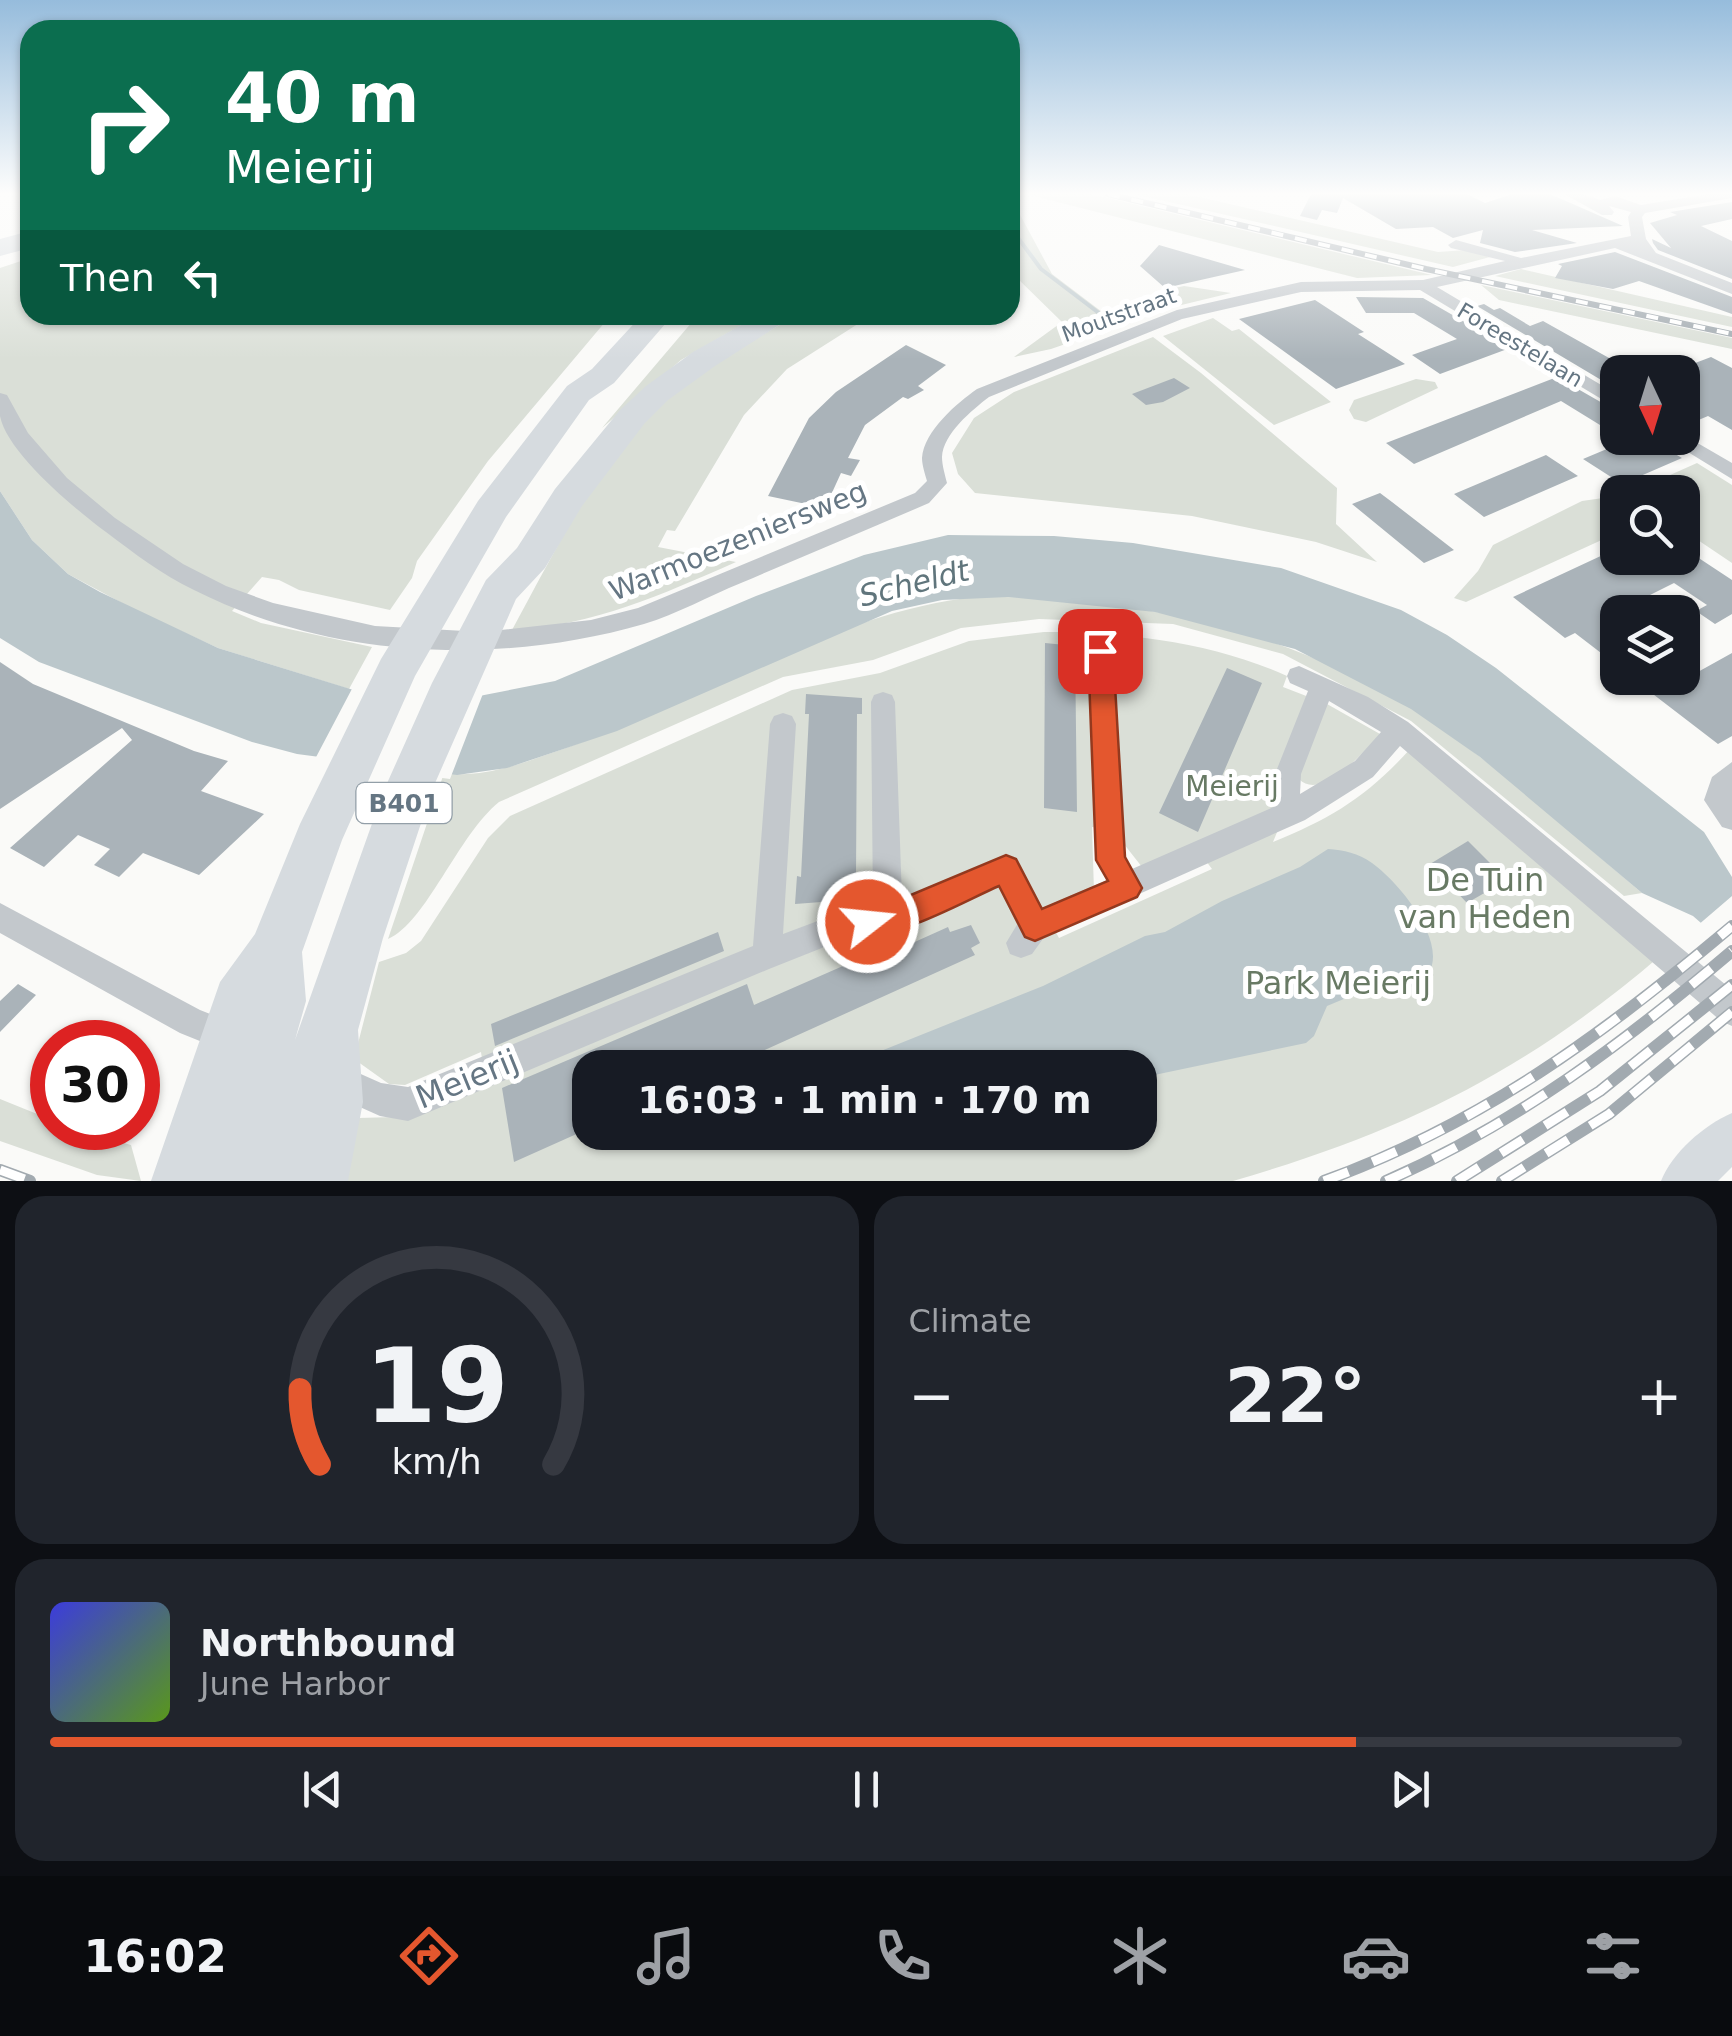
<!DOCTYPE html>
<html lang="en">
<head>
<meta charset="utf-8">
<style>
  body { margin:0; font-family:"DejaVu Sans",sans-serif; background:#20242c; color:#f1f3f6; height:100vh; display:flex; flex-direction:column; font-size:38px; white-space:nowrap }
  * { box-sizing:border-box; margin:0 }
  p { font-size:32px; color:#9ea1a6 }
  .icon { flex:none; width:55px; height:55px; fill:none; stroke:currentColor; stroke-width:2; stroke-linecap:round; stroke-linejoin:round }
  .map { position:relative; height:1181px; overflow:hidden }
  .sheet { display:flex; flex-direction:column; gap:15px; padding:15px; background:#0d0f14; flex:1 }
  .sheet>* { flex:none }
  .top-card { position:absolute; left:20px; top:20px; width:1000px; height:305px; border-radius:30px; box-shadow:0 2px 8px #0004; background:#0b6e4f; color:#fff; overflow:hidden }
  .needle { width:65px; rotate:176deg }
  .controls { position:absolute; left:1600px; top:355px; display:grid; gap:20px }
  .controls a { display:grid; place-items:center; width:100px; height:100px; border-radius:20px; background:#171b24; box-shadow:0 2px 8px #0004; font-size:50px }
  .speed { position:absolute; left:30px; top:1020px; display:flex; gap:20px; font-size:50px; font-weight:700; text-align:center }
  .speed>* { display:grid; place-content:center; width:130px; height:130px; border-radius:50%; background:#171b24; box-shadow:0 2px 8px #0004; line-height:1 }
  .speed .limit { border:15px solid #d22; background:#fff; color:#111 }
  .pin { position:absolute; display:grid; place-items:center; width:85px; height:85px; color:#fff; margin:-42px; border-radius:20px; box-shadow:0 5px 15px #0006 }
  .me { position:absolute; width:110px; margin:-55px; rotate:74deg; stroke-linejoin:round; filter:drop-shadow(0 0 8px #0008) }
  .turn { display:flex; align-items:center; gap:35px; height:210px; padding:0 40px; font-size:45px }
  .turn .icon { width:130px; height:130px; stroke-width:2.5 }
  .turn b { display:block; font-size:70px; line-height:85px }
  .then { display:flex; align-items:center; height:95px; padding:0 40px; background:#0003; gap:20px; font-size:38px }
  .big { font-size:75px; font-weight:800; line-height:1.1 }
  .sheet .widget { flex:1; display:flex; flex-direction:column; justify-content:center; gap:15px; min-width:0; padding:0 35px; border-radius:30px; background:#20242c }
  .sheet .dial { align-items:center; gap:0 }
  .dial svg { height:260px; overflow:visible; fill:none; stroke:#363941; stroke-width:7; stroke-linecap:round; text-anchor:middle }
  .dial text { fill:#f1f3f6; stroke:none }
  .song { display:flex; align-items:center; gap:30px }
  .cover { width:120px; height:120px; border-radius:15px; background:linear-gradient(135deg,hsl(240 70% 55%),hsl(90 70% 35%)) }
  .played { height:10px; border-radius:5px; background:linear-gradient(90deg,#e4572e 80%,#363941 80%) }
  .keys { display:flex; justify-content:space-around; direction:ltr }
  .heat { display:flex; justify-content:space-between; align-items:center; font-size:55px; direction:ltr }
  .sheet .tiles { flex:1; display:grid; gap:15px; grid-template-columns:1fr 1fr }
  .widget:last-child { grid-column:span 2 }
  .trip { position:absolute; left:572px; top:1050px; width:585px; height:100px; border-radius:30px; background:#171b24; box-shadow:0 2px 8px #0004; font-weight:800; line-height:100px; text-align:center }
  .menu { display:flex; height:160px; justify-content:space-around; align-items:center; background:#090b0e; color:#9ea1a6 }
  .menu .icon { width:70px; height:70px }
  .menu .active { color:#e4572e }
  .menu b { font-size:45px; color:#f1f3f6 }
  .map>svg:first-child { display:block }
  .green { fill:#dadfd7; fill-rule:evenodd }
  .water { fill:#bbc7cb }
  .pier { fill:#fafaf8 }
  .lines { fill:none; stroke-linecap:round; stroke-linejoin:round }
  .stream { stroke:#bbc7cb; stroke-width:4 }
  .building { fill:#aab3b9 }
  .street { fill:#c3c8cc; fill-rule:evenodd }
  .secondary { fill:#d6dbdf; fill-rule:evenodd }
  .highway { fill:#d6dbdf; fill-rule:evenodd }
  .rail-far1-casing { stroke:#a2aab0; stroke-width:6 }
  .rail-casing { stroke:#a2aab0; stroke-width:12 }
  .rail-far1 { stroke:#fff; stroke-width:4; stroke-dasharray:12; stroke-linecap:butt }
  .rail { stroke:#fff; stroke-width:9; stroke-dasharray:26; stroke-linecap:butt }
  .route { fill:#e4572e; stroke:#94391e; stroke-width:2.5 }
  .labels { text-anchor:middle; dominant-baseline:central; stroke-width:10; stroke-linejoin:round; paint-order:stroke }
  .far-street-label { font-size:22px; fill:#657683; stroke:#fff }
  .shield { fill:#fff; stroke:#939fa8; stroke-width:2.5 }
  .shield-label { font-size:25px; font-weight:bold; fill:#657683 }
  .street-label { font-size:28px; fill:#657683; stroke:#fff }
  .park-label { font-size:28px; fill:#687a64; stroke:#fff }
  .water-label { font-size:30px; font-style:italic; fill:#60757c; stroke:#fff }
  .near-park-label { font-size:32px; fill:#687a64; stroke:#fff }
  .near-street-label { font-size:32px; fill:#657683; stroke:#fff }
</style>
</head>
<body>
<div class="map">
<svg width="1732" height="1181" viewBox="0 0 1732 1181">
  <rect width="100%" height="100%" fill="#fafaf8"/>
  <path class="green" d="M1026,194H1091L1432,275L1357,278Z
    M1134,194H1186L1438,252L1466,250L1490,257L1453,267Z
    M1010,196L1052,274L1110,318L1129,322L1051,349L1014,357L1062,322L1010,271Z
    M30,258V315H611L488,461L417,561L412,578L390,610L299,590L279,580L262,577L232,611L261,623L372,647L349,689L218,648L133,609L68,574L32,540L0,491V268Z
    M1521,269L1732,317V327L1495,276Z
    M1481,285L1732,338V349L1499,300Z
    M1184,286L1231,293L1169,308L1159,298L1170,289Z
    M698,315H759L681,360L602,428Z
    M797,315H872L787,369L744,415L675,531L667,530L658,547L736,562C661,595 595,625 512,630C561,540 607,443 691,379C723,355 762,336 797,315Z
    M1213,318L1232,331L1239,329L1331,402L1274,425L1163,336Z
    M1153,337L1201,373L1337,488L1336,524L1377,562L1316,542L1192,516L975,493L958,474L952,453L974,418L1014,392Z
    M1416,379L1435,382L1438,388L1366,422L1354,419L1349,410L1354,400Z
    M1697,463L1732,485V563L1683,530L1682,492H1632Z
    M1617,496V533L1466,602L1454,598L1478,571L1493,545L1582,501Z
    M977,597C1126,595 1284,628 1411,708C1494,761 1567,830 1642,893L1624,896L1411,721L1283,654L1173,624L1039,619L961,628L873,660L783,677L499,802C458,835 426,923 388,939L444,773C484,779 525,762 563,749C699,703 834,611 977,597Z
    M1044,632C1125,632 1212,642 1287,676L1283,687L1327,704L1380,734C1364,752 1321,802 1299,779L1273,842C1332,818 1368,796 1411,748L1660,956C1525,1072 1402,1132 1233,1181H335L358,1118L395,1117L485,1080L481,1052L405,1085L389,1084L354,1059L379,962L406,953L421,941L488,838L510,816L792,690L880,673L969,641ZM1092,827L1119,830L1120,839L1142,867L1194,845L1212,869L1059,938L1045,912L1094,892ZM590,1068H1140V1132H590Z
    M0,1099L52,1120V1128H70L131,1145L141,1181L97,1175L0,1141Z"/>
  <path class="water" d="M0,491L32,540L68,574L100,592L218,648L360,692L474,697L555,681L756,596L864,555L948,535L1054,536L1133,543L1281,568L1401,610L1447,635L1496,668L1704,832L1732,877V950L1693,916L1642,893L1480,757L1411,709L1295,649L1155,612L1008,597L942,600L892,611L617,731L507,768L457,775L297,754L252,742L39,662L0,638Z
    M1328,849C1344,850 1358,853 1372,863C1402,884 1467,964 1411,987C1399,992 1393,990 1382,983L1327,1006L1314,1036L1306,1043L1140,1078V1068L841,1067L1043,986L1145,936L1165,932L1222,901L1300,867Z
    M736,1133V1132L903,1133C861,1139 772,1162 736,1139Z"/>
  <path class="pier" d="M354,685L409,692L484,691L450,779L314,761Z
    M1732,896V955L1697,926Z"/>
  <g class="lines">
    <path class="stream" d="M1010,227L1041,269L1112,323"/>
  </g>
  <path class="building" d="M1311,194H1467L1485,203L1512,194H1550L1623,226L1532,230L1577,243L1515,252L1480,243L1483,230L1453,238L1433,227L1396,229L1343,198L1337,213L1322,210L1317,220L1300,216Z
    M1732,202V219L1701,226L1732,241V279L1658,250L1653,243L1652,239L1671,248L1650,223L1677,215L1670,212Z
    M1159,245L1245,270L1165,288L1140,266Z
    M1615,252L1732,297V314L1639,281L1613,289L1555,278L1562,266L1558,264Z
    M1356,297L1423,298L1510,348L1440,374L1412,355L1457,339L1414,313H1366Z
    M1315,300L1364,332L1358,334L1405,364L1336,389L1239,319Z
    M1484,304L1494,310L1500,308L1530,326L1543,321L1618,363V390L1477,306Z
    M906,345L946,365L918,386L924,390L908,399L903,397L865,425L848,458L860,460L851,476L841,473L825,508L768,496L809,418L836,392Z
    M1711,357L1732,368V430L1708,416L1682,427V368Z
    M1557,377L1618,412V418L1600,425L1561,401L1414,464L1386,443Z
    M1174,378L1190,388L1163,402L1146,405L1132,394Z
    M1633,438H1648L1682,458L1622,484L1583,459Z
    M1546,455L1578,476L1484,517L1454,494Z
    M1380,493L1392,502L1454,550L1424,563L1352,504Z
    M1682,547L1732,580V614L1715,624L1696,611L1707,605L1674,583L1618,611V666L1575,633L1565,638L1513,597L1605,554L1610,558H1682Z
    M1045,643L1075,646L1077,812L1044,808Z
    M1732,653V736L1718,744L1632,678H1682V663L1696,673Z
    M0,662L33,684L194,751L228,761L201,791L264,814L199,875L143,853L119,877L94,865L110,849L78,835L44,867L10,848L132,740L122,728L0,809Z
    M1227,668L1262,683L1198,832L1159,813Z
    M806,694L862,698V714H857L856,876L861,877V899L795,904L797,876L801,877L809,714H805Z
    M1468,841L1507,880L1467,903L1430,864Z
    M971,925L980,943L971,948L975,955L725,1068H590V1128L514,1162L502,1088L747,984L754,1005L884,948L888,954L948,927L950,932Z
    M718,932L724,951L495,1046L491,1024Z
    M18,984L36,995L0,1032V1001Z"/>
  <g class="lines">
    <path class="street" d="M1564,194H1583L1600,200L1615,196L1641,205L1709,194H1732V198L1645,213L1642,217L1646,239L1656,253L1732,283V294L1615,248L1437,287L1618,395V409L1420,290L1301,292L1182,319L989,397C972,410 943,434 942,457C942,465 945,475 947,483L929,503C867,530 804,556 741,583C709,596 677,614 644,624C498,666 331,659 194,590C162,575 134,553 106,532C76,510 7,453 0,416C0,409 0,400 0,393L7,395L28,433L67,478L115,518L183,564L226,586L273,603L375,626L483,632L591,620L638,608L915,493L927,481C925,474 922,465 922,458C924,431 957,403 977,389L1177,310L1301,282L1423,280L1505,261L1451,248L1448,245L1456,240L1521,258L1631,236L1628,217L1631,212L1609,206L1614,212L1612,215H1602Z
      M1682,434L1732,463V479L1665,438H1682Z
      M1100,642L1108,644L1112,651L1125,857L1132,869L1278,805L1272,791L1275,774L1308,691L1290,683L1287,676L1290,669L1299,666L1368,697L1408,722L1732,990V1026L1721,1021L1400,746L1373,777L1305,820L1045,936L1032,954L1021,958L1010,954L1006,943L1018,923L999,886L888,933L847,938L769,969L408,1121L380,1116L324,1091L320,1079L324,1067L336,1063L381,1083L408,1087L753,946L770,724L774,716L783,713L792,716L796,724L783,934L847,910L873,906L871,702L874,695L883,692L892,695L895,702L902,899L1006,856L1016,860L1042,908L1107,880L1097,860L1088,651L1092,644ZM1329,701L1381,732L1355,761L1300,794L1301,774Z
      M1732,762V830L1722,827L1704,800L1712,777Z
      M0,903L200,1010L243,1027L248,1038L243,1049L232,1054L180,1033L0,933Z"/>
    <path class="secondary" d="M1732,1113V1167L1718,1181H1661C1672,1153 1704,1125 1732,1113Z"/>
    <path class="highway" d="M30,231V248L0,256V239Z
      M642,315H673L614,383L589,400L506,517L415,676L342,840L302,952L306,1001L295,1040L384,790L432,683L486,580L517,548L555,489L620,410L646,386L693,352L759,315H795L715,366L668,400L644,424L582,506L545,568L516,599L432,790L383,938L358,1030L363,1102L348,1181H151L220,982L255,934L300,824L381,659L478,501L567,386L592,369Z"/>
    <defs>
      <path id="rail-far1" d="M1108,194L1426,269L1732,334"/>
      <path id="rail" d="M0,1170L30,1181
        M1324,1181C1483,1123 1604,1034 1732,926
        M1386,1181C1516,1124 1624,1043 1732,951
        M1457,1181L1600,1091L1732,985
        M1502,1181L1609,1114L1732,1012"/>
    </defs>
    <use href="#rail-far1" class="rail-far1-casing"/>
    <use href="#rail" class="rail-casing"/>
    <use href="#rail-far1" class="rail-far1"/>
    <use href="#rail" class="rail"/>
  </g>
  <linearGradient id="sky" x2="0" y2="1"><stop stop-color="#96bcdc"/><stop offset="0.54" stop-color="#fdfdfc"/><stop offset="1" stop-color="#fdfdfc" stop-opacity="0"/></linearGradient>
  <rect width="1732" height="359" fill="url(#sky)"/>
  <path class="route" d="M1100,642L1109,644L1113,651L1125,857L1142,888L1137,897L1035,941L1025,937L999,886C966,900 889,945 857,932L853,922L857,911L887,905L1006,855L1016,859L1042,909L1108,881L1096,860L1088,651L1092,644Z"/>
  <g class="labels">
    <g class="far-street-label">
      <text transform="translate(1119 315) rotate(-20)">Moutstraat</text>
      <text transform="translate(1520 345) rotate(31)">Foreestelaan</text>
    </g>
    <rect class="shield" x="356.5" y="783" width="95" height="40" rx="8"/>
    <g class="shield-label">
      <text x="404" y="803">B401</text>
    </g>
    <g class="street-label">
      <text transform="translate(738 541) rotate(-22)">Warmoezeniersweg</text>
    </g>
    <g class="park-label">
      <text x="1232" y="786">Meierij</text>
    </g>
    <g class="water-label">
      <text transform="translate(914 583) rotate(-14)">Scheldt</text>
    </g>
    <g class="near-park-label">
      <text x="1485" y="880">De Tuin<tspan x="1485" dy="37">van Heden</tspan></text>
      <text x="1338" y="983">Park Meierij</text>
    </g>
    <g class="near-street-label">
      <text transform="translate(467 1079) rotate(-22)">Meierij</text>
    </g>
  </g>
</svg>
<div class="controls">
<a><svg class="needle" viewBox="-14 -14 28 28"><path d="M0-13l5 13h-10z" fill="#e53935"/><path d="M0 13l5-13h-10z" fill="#9ea1a6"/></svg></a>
<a><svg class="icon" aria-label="search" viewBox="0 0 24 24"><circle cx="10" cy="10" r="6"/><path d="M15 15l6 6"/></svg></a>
<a><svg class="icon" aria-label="layers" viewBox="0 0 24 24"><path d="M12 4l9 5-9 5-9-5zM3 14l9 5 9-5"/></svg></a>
</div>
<div class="speed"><div class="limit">30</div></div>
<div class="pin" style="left:1100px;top:651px;background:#d93025"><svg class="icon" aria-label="arrive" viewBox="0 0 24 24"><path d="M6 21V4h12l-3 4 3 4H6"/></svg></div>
<svg class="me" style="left:868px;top:922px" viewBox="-20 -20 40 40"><circle r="17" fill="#e4572e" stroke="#fff" stroke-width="3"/><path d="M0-11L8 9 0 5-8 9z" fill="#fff"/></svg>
<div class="trip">16:03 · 1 min · 170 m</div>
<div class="top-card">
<div class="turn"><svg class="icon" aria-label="right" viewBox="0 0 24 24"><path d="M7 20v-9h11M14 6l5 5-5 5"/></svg><div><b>40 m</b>Meierij</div></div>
<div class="then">Then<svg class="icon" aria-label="left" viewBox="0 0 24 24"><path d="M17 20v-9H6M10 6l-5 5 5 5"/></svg></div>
</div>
</div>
<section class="sheet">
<div class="tiles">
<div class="widget dial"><svg viewBox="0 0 100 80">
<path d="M14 69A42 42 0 1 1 86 69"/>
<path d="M14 69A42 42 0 0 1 8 46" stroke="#e4572e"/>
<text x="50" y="56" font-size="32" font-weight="700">19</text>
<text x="50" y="72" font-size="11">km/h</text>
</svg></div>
<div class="widget"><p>Climate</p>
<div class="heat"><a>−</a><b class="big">22°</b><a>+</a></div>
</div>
<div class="widget">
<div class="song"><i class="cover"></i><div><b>Northbound</b><p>June Harbor</p></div></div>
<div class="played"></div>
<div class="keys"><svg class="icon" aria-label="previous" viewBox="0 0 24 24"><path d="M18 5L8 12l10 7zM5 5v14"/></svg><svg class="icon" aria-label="pause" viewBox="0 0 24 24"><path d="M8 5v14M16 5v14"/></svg><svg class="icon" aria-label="next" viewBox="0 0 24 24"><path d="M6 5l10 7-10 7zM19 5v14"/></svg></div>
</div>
</div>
</section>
<nav class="menu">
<b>16:02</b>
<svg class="icon active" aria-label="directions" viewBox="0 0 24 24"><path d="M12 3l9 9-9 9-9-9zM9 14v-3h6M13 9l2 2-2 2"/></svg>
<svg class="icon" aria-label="music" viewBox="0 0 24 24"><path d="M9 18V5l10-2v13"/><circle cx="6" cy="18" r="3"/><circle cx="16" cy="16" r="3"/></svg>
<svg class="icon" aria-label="phone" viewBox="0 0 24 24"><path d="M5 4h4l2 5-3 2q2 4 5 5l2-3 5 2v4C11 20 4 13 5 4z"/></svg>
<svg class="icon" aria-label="climate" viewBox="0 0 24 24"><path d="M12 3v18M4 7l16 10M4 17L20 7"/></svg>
<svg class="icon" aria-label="car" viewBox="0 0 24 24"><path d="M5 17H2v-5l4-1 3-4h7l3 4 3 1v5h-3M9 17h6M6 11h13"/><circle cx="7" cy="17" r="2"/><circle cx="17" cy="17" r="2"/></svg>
<svg class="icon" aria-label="filters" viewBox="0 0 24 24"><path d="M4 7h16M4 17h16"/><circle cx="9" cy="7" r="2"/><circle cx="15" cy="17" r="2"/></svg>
</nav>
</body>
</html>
